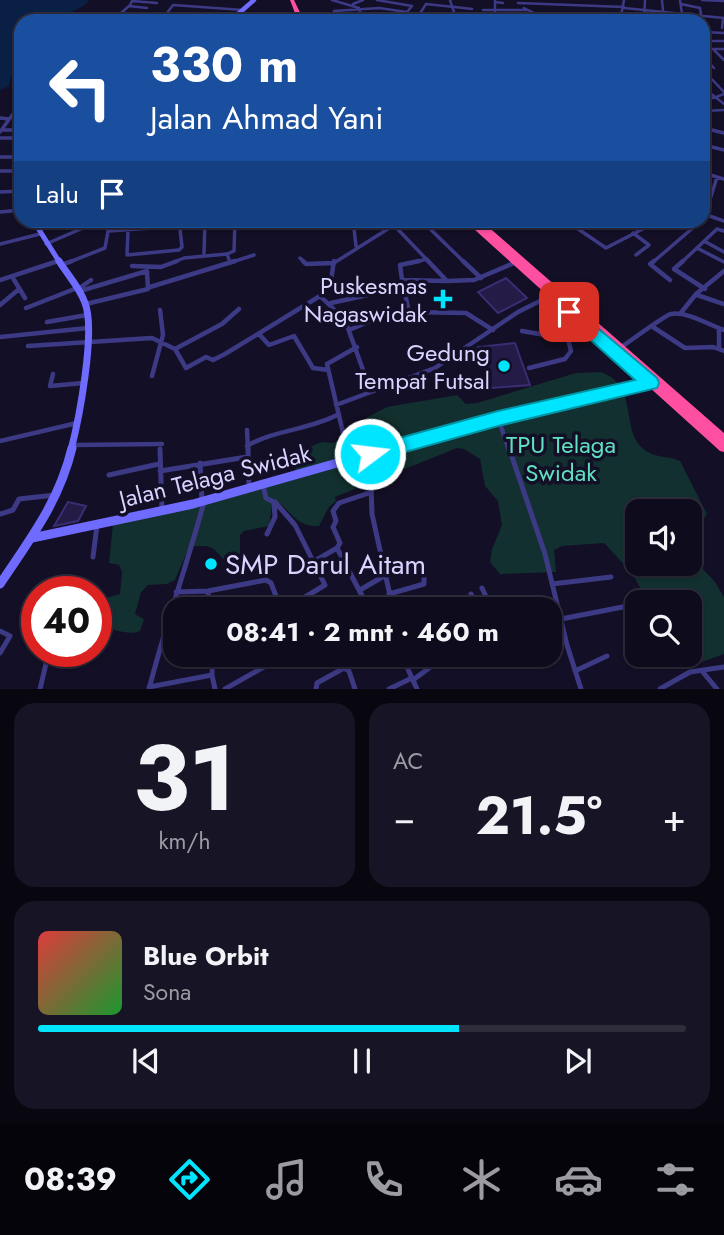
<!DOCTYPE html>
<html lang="id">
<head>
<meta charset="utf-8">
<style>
  body { margin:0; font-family:Jost,sans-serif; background:#171425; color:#f1f3f6; height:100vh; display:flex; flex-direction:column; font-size:26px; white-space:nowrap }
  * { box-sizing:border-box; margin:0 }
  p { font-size:23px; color:#9b9ba3 }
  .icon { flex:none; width:38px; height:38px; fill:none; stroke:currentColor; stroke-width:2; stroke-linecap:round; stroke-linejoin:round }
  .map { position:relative; height:689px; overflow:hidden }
  .details { display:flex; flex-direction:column; gap:14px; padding:14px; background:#08060f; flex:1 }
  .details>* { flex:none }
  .banner { position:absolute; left:14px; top:14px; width:696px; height:214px; border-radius:21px; box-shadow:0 2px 5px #0004,0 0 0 2px #2e2b3b; background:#1a4fa0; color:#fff; overflow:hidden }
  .fabs { position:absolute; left:625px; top:499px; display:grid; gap:14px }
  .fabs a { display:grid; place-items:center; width:77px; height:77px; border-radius:14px; background:#0e0b1c; box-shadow:0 2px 5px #0004,0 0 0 2px #2e2b3b; font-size:35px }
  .speed { position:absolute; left:21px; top:576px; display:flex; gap:14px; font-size:35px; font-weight:700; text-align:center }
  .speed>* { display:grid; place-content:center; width:91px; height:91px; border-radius:50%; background:#0e0b1c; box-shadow:0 2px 5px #0004,0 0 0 2px #2e2b3b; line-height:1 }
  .speed .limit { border:10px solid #d22; background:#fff; color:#111 }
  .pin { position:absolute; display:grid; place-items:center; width:60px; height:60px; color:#fff; margin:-30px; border-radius:14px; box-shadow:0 4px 10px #0006 }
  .me { position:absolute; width:77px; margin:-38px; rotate:75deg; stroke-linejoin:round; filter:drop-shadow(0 0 5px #0008) }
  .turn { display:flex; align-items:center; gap:24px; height:147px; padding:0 21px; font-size:32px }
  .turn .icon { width:91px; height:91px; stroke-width:2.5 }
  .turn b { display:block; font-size:49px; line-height:60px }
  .then { display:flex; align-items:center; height:66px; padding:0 21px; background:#0003; gap:14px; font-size:26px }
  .big { font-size:52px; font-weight:700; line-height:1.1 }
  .details .tile { flex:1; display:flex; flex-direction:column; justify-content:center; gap:10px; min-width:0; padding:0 24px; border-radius:21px; background:#171425 }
  .details .dial { align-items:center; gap:0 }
  .dial b { font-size:91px; line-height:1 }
  .song { display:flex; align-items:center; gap:21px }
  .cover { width:84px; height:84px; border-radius:10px; background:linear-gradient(135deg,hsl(0 70% 55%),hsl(130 70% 35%)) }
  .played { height:7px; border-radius:4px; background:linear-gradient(90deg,#00e5ff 65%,#2e2b3b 65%) }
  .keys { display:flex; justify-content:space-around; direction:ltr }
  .heat { display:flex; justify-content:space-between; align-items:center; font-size:38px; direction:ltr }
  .details .tiles { flex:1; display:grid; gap:14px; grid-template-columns:1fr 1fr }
  .tile:last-child { grid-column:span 2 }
  .trip { position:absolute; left:163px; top:597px; width:399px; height:70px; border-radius:21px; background:#0e0b1c; box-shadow:0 2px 5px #0004,0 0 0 2px #2e2b3b; font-weight:700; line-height:70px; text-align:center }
  .menu { display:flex; height:112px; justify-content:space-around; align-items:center; background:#06040b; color:#9b9ba3 }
  .menu .icon { width:49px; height:49px }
  .menu .selected { color:#00e5ff }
  .menu b { font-size:32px; color:#f1f3f6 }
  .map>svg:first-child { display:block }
  .green { fill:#12302f }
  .water { fill:#0a1f44 }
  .building { fill:#241b47; stroke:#3b2d73; stroke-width:2 }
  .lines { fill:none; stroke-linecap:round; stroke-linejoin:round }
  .street-far3 { stroke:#3d3a85; stroke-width:2.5 }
  .street-far2 { stroke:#3d3a85; stroke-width:3.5 }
  .street-far1 { stroke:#3d3a85; stroke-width:4.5 }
  .street { stroke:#3d3a85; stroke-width:5 }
  .secondary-far3 { stroke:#6f6bff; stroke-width:4.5 }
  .secondary-far2 { stroke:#6f6bff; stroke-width:5 }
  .secondary-far1 { stroke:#6f6bff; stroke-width:7 }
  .secondary { stroke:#6f6bff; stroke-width:9 }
  .highway { fill:#ff4fa3; fill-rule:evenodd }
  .route { fill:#00e5ff; stroke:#0095a6; stroke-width:2 }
  .poi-dot { fill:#00e5ff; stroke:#130f26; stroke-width:2.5 }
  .labels { text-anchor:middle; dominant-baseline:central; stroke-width:7; stroke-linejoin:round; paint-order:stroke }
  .poi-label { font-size:24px; fill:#d9d4ff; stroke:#130f26; text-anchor:end }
  .park-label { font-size:24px; fill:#5fe0c0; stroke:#130f26 }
  .street-label { font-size:24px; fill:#d9d4ff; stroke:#130f26 }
  .near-poi-label { font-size:28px; fill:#d9d4ff; stroke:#130f26; text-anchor:start }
</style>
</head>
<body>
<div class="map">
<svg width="724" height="689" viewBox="0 0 724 689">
  <rect width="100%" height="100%" fill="#130f26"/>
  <path class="green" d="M601,372C642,387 617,434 648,452C658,458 670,456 680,461L707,514L690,539V511H637V564H690V555L715,582L724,597V654L699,663L685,661L680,655L690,654V602H648L632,573L604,543L562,546L554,550L556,572L500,574L490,562L492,549L502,525L498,501L485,486L480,459L464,449L457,448L335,497L336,501L329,507L319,526C296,528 289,508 273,498L269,526L244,531L240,535V559L237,563L230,564C211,551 219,543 189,547L175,580L167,584L148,585L141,592L135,614L144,619L140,631C129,636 113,629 101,626L97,620L103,599L120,594L122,572L119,565L109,563L113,524L193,508L294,478L296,465L293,454L322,442L332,443L365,432L364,419L387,407L457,395L466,404L477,403L576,373Z"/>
  <path class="water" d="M0,0H89C82,11 67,10 61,21H21V65L11,76L9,86L0,90Z"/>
  <path class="building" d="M506,278L527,298L498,313L478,292Z
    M515,343L530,385L491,388L478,347Z
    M68,502L86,506L78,521L54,526Z"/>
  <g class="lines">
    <path class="street-far3" d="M332,0L359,8L363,21
      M495,0V11
      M662,0L664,21
      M680,0L683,21
      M702,0L724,1
      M495,2L503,3
      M518,3L624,7
      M353,4L363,0
      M681,4L700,8L702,21
      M130,5L132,1L157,3
      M455,7L472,9
      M524,8L550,21
      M624,8L724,18
      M483,10H527
      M334,11L379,8L407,12L412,6L377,0
      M219,13L235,17
      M602,13L622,15
      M419,15L446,19
      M453,18L474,21
      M363,19L392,21
      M112,21L129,6L147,8
      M161,21L173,5L243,10
      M402,21L405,14L419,15L426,4L454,7
      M445,21L455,15L450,0
      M620,21L624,0
      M644,21L645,0
      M722,28L723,18
      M704,32L724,33
      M704,41H724
      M704,49H724
      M714,50L724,60
      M704,57L714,68
      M704,71L724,92
      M704,88L724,104
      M704,97L714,98L724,94
      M704,111L724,110
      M12,116L21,103"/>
    <path class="street-far2" d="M0,118L9,119
      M704,128L724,133
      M3,130H21
      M0,132L13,114
      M0,138H21
      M704,145L724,150
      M0,157H21
      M0,171H21
      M704,173L724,179
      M0,192L21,191
      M704,198V201
      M0,212L21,210
      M707,215L724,221
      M704,219L717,177
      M73,220L75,224L90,220
      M353,220L356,246
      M389,220L430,263
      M421,220L465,263
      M565,220L606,248L660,220
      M482,226L495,220
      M573,226L584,220
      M38,229L69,220
      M128,229L127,255L179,250L182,247L179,220
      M109,231L265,220
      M633,233L649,245L636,255
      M704,241L724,252
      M0,244L40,234
      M46,244L83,228L85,221
      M697,248L724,262
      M204,253L205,220
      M300,258L305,263
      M230,262L227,254L234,251L235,221
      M53,263L58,261
      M67,263L105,248L110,220
      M172,263L184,258L227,254
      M229,263L254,255
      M334,263L402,220
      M411,263L427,259
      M652,263L702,220
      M681,263L717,229L724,231"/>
    <path class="street-far1" d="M303,261L306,264L333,263
      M428,261L447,281L474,280L514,263
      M463,261L481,278
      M654,261L650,264L670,280
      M683,261L674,269L705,289
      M61,265L72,261
      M132,266L161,267L177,261
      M13,278L25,298
      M0,280L58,261
      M402,280L400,265L419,261
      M150,287L235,261
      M78,289L91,280
      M80,291L147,271L148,289L86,304
      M697,295L724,304
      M320,296L345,320L371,392
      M331,303L368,295
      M0,305L18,290
      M26,308L77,288
      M409,312L402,280L447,281
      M680,314L696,294L724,271
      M47,322L87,315
      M653,327L685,348L713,347L724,351
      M719,329V349
      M349,330L383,316L409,312L466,313L493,330
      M522,331L568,339
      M259,334L269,345L294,336L313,368L328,370
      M0,337L88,328
      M28,346L152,338L175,349L222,324L239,309
      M620,348C629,342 665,315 671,314C687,311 709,325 724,330
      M175,349L186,368L206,357L213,360L225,354L320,296L330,286L334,261
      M529,368L565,359L571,351L568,339L588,329
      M53,374L50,386L83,383
      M152,376L163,335L160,310
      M336,405L435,368L518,312L550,296
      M498,418L509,450
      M247,430L248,450
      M0,441L77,423
      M73,445L162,444
      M247,446C276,429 310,430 339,414
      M347,450L327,364L357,347"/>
    <path class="street" d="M248,448L249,488
      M347,448L349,458
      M509,448L545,554L567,645L581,689
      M160,449L162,510
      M370,455L372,514L393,609
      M200,463L202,501
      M160,471L247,457
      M109,475L159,464
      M263,485L266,498L274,502
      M369,493L339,503L333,511L336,521L333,527L340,543L337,548L369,609
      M275,502L295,525L325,585L285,609
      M0,514L13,510L19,499L55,495
      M267,534L275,517L274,502
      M93,557L97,525
      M313,562L337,548
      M552,584L611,577
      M482,588L492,609
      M360,590L384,576
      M208,591L210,609
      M176,592L208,591L266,580L271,583L281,609
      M389,594L424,584V573
      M471,594L479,609
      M539,609L557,607
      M561,619L633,605
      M0,631L10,636L0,653
      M401,654L417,689
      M575,671L607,656
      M702,671L717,689
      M212,675L215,689
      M413,680L448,654
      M149,687L212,675L213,654
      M40,689L49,651
      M149,689C165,626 187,565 204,502
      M225,689L283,656
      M316,689L317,683L344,668L349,671L355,689
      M389,689L412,678
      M660,689L690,672L724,667"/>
    <path class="secondary-far3" d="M230,21L254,0"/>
    <path class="secondary-far2" d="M33,220L60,263"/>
    <path class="secondary-far1" d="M59,261C67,274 80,288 85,303C96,331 79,419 71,450
      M384,450L498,418L651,383"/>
    <path class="secondary" d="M32,538L193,504L390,448
      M0,584C30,539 59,502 72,448"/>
    <path class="highway" d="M290,0H294L304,21H298Z
      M464,220H472L478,226L482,224H485L724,433V452L720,451Z"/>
  </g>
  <path class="route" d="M569,307L574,308L657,378L659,383L657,388L498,426L370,462L364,460L361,454L364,448L370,446L498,411L635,380L564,316L561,312L564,308Z"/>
  <g class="poi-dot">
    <path d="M439.5 288.5h7v7h7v7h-7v7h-7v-7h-7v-7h7z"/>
    <circle cx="504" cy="366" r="7"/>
    <circle cx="211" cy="564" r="7"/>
  </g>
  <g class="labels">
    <g class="poi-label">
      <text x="427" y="285">Puskesmas<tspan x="427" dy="28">Nagaswidak</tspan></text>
      <text x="490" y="352">Gedung<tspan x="490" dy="28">Tempat Futsal</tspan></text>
    </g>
    <g class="park-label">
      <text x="561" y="444">TPU Telaga<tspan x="561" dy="28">Swidak</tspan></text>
    </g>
    <g class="street-label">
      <text transform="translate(215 476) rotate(-14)">Jalan Telaga Swidak</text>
    </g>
    <g class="near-poi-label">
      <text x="225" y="564">SMP Darul Aitam</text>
    </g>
  </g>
</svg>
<div class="fabs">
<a><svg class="icon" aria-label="sound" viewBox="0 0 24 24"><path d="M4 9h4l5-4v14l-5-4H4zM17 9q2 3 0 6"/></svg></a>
<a><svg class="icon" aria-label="search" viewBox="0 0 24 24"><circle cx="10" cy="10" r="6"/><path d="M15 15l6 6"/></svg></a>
</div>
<div class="speed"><div class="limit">40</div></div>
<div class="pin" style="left:569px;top:312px;background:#d93025"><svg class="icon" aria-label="arrive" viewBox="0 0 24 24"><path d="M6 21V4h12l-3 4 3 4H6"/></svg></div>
<svg class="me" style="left:370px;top:454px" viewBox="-20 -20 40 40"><circle r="17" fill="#00e5ff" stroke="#fff" stroke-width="3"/><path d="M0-11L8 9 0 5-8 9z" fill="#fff"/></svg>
<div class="trip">08:41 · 2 mnt · 460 m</div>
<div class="banner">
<div class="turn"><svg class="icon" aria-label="left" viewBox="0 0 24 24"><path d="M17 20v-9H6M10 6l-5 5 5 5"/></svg><div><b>330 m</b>Jalan Ahmad Yani</div></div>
<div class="then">Lalu<svg class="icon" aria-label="arrive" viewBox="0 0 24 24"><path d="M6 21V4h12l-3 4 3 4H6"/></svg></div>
</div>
</div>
<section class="details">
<div class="tiles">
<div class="tile dial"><b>31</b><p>km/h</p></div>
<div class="tile"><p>AC</p>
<div class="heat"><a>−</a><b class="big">21.5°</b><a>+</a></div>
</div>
<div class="tile">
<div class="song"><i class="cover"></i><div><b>Blue Orbit</b><p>Sona</p></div></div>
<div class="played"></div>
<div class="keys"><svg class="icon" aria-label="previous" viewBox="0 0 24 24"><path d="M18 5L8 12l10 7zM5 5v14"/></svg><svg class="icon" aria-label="pause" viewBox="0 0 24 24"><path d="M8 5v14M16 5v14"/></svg><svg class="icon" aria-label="next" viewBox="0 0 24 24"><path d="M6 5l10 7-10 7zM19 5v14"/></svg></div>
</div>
</div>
</section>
<nav class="menu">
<b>08:39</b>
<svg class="icon selected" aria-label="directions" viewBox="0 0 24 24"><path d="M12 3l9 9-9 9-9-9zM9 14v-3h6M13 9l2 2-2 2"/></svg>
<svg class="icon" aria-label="music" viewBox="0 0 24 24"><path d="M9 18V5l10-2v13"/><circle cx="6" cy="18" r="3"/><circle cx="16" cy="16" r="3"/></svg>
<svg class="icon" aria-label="phone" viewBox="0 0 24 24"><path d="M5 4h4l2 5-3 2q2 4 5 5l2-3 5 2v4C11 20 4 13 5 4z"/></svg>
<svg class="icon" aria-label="climate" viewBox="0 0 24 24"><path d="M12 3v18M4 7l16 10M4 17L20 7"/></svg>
<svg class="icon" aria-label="car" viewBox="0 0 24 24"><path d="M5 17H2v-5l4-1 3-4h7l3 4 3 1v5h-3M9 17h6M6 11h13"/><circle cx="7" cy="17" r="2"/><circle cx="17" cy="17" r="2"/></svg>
<svg class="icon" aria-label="filters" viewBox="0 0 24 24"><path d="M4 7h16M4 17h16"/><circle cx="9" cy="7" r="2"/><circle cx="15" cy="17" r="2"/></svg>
</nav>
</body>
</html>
